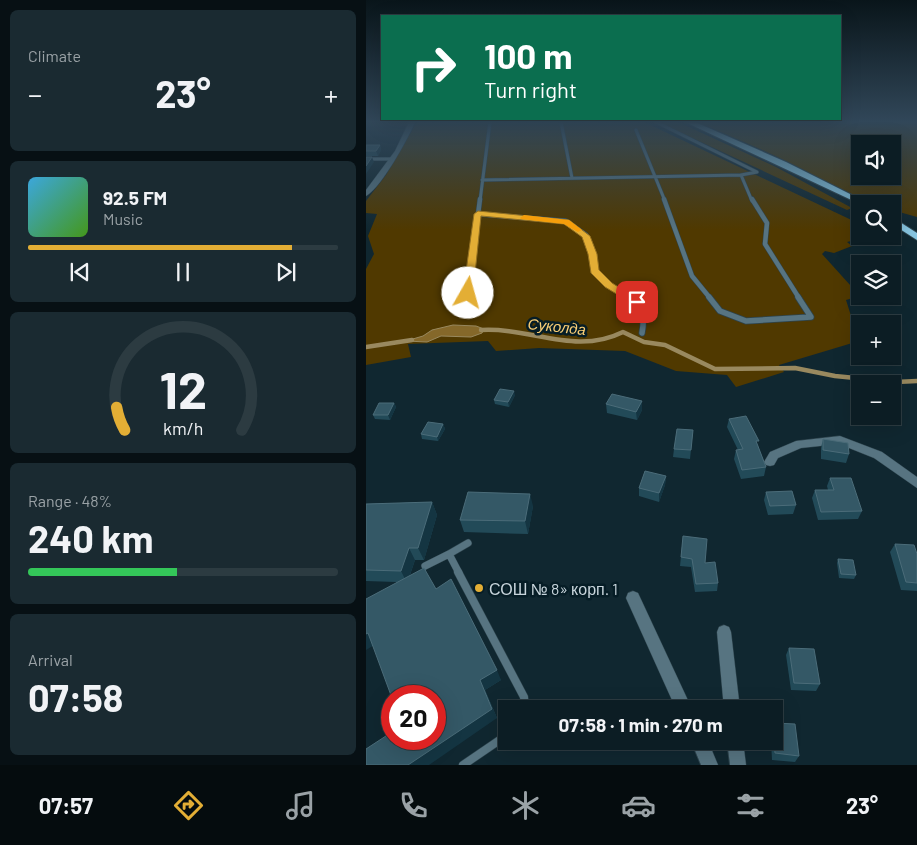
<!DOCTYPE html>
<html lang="en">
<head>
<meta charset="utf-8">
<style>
  body { margin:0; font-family:Barlow,sans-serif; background:#1a2a31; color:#f1f3f6; height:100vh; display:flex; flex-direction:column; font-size:19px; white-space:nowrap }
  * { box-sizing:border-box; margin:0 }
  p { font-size:16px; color:#9aa2a6 }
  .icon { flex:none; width:28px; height:28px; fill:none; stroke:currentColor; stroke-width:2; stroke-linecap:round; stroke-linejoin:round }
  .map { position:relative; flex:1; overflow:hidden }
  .side { display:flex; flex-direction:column; gap:10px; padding:10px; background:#071014; width:366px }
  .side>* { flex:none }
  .hud { position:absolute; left:15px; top:15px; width:460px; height:105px; border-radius:0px; box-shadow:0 5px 20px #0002,0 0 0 1px #2c3b41; background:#0b6e4f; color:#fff; overflow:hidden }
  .controls { position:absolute; left:485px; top:135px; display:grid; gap:10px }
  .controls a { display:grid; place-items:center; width:50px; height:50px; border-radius:0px; background:#0c1d24; box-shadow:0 5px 20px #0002,0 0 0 1px #2c3b41; font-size:25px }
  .speed { position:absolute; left:15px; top:685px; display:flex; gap:10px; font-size:25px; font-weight:700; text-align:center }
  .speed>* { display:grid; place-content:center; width:65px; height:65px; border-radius:50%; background:#0c1d24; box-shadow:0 5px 20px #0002,0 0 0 1px #2c3b41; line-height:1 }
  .speed .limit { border:8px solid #d22; background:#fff; color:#111 }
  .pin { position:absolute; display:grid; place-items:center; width:42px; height:42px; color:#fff; margin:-21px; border-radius:10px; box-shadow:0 2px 8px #0006 }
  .me { position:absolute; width:55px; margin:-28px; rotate:7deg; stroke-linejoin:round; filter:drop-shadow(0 0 4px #0008) }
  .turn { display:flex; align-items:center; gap:18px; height:105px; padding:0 20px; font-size:22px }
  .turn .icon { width:65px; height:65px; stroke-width:2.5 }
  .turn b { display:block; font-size:35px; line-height:42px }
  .big { font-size:38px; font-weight:700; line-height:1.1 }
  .side .card { flex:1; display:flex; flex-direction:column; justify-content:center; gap:8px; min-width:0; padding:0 18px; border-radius:8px; background:#1a2a31 }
  .side .dial { align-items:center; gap:0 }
  .dial svg { height:130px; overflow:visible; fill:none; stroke:#2c3b41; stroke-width:7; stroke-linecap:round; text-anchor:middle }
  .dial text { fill:#f1f3f6; stroke:none }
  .song { display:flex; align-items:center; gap:15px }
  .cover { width:60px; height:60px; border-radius:8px; background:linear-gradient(135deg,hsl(200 70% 55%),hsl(100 70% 35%)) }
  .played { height:5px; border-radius:2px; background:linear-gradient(90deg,#e3ae35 85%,#2c3b41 85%) }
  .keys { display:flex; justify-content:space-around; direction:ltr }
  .heat { display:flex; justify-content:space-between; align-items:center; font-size:28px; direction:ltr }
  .charge { height:8px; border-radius:4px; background:linear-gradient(90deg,#34c759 48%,#2c3b41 0) }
  .trip { position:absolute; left:132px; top:700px; width:285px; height:50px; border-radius:0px; background:#0c1d24; box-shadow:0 5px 20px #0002,0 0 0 1px #2c3b41; font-weight:700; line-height:50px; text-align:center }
  .menu { display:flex; height:80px; justify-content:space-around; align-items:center; background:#050c0e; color:#9aa2a6 }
  .menu .icon { width:35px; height:35px }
  .menu .current { color:#e3ae35 }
  .menu b { font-size:22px; color:#f1f3f6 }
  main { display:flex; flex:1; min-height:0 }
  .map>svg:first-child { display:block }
  .green { fill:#503900; fill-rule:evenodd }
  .water { fill:#85682a; stroke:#99895f }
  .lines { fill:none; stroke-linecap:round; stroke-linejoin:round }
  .stream { stroke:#99895f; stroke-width:4.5 }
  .lane-far4-casing { stroke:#2d434c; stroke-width:4 }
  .lane-far3-casing { stroke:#2d434c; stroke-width:5.5 }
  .lane-far2-casing { stroke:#2d434c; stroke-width:7 }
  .lane-far1-casing { stroke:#2d434c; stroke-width:8 }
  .lane-casing { stroke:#2d434c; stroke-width:9 }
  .street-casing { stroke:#2d434c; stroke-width:1 }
  .primary-casing { stroke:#2d434c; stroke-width:2 }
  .lane-far4 { stroke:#577481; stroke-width:3 }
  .lane-far3 { stroke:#577481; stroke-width:4.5 }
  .lane-far2 { stroke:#577481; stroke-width:5.5 }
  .lane-far1 { stroke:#577481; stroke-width:7 }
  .lane { stroke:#577481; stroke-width:8 }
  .street { fill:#577481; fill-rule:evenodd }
  .primary { fill:#88c6e1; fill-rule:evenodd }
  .wall { fill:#224a58 }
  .shaded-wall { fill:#143542 }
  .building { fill:#345866; stroke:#4b6c79 }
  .route { fill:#e3ae35; stroke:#947122 }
  .slow { fill:#f59e0b }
  .poi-dot { fill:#e3ae35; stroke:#061d26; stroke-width:2 }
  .labels { text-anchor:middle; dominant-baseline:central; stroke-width:5; stroke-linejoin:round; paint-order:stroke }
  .water-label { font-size:15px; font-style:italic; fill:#f9ce76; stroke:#061d26 }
  .near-poi-label { font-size:16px; fill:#c8d5dc; stroke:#061d26; text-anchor:start }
</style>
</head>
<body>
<main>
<section class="side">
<div class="card"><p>Climate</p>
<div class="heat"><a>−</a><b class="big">23°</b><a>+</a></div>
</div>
<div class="card">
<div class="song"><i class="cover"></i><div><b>92.5 FM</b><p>Music</p></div></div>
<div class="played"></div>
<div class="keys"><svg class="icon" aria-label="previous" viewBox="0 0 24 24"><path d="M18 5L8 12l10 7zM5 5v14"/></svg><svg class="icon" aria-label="pause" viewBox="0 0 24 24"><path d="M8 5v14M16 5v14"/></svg><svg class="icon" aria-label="next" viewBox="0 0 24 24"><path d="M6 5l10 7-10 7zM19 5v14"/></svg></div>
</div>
<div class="card dial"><svg viewBox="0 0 100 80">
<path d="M14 69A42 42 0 1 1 86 69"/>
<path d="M14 69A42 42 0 0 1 9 55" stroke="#e3ae35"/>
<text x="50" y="56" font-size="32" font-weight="700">12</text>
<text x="50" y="72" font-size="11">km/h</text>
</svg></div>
<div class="card"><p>Range · 48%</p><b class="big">240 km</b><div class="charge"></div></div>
<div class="card"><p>Arrival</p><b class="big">07:58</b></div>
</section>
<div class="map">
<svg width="551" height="765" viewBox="0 0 551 765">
  <rect width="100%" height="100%" fill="#102730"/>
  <path class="green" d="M51,122H278L494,224V236H504L481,242L486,246L468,253L459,251L456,254L494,296L480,300L493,341L413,365L418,372L370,387L361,375L310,371L259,351L173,348L130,351L122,341L42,344L45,357L0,365V269L8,254L2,236L11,214L0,213V201L20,175Z
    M292,122H312L410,167L486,208L481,210Z
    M332,122H551V217L526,210V204C490,204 456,178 424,163C394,148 363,136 332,122ZM494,144H526V176H494Z"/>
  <path class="water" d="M87,325L110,326L118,329L116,333L105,337L75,336L61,342L40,341L57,336L66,330Z"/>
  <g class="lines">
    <path class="stream" d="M115,330C165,327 209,356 257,332L278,342L299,345L349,369L429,368L469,376L530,382L551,381
      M0,347L46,340"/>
    <defs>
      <path id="lane-far4" d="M195,122L206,178
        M270,130L299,201
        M0,159H27
        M375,175L386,201
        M116,180L375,175L391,172L290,122
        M114,201L124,122"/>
      <path id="lane-far3" d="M298,199L326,276L344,298
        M386,199L401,223L399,244L433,298
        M112,214L200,221L220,235L227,254L228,271L243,285L264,298
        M102,293L114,199"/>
      <path id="lane-far2" d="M262,297C278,307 279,316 276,333
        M343,297L354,311L380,321L445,317L432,297"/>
      <path id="lane-far1" d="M59,566L83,554
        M93,573L83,554L102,543"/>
      <path id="lane" d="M92,572L158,697L159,709
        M97,765L141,735"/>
      <path id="street" d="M43,122H49C42,139 15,188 0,196V190L29,151Z
        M474,436L516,452L551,477V488L508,458L473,444L435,448L412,458L408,465L404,466L400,465L398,462L404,452L430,441Z
        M267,591L272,593L326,709H310L260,598L262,593Z
        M358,625L363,627L365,632L374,709H358L351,632L353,627Z
        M325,741H342L352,765H335Z
        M361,741H377L380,765H364Z"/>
      <path id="primary" d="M319,122H329L420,162L504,204H494Z
        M526,217L551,233V240L526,224Z"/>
    </defs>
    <use href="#lane-far4" class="lane-far4-casing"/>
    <use href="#lane-far3" class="lane-far3-casing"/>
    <use href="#lane-far2" class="lane-far2-casing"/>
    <use href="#lane-far1" class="lane-far1-casing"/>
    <use href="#lane" class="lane-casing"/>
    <use href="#street" class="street-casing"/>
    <use href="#primary" class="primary-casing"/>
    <use href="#lane-far4" class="lane-far4"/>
    <use href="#lane-far3" class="lane-far3"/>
    <use href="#lane-far2" class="lane-far2"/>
    <use href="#lane-far1" class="lane-far1"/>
    <use href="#lane" class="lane"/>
    <use href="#street" class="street"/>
    <use href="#primary" class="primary"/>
  </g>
  <path class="wall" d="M0,145H14L15,150L12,156H0Z
    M149,395L143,407L129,404L128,400Z
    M28,403L30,407L24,420L9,419L7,415Z
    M240,404L276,410L271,420L241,413Z
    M363,419L392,446L400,467L398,476L375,479L368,459L370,450H372L361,427Z
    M77,424L79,429L72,441L56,439L55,434Z
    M327,430L324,459L307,457L308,449Z
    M457,439L483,454L480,463L455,459V448Z
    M300,476L299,485L293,502L273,496V488Z
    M464,478L496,511L492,519L452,520L446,498L449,490H462L461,486Z
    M400,492L430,505L427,514L402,515L398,500Z
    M66,502L71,515L58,560H49L44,575L70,589L135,680L119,690L131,718L69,739L30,582L0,581V504Z
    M167,506L162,534L98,532L94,520Z
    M317,536L339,563L352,583L351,591L329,592L325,567L314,566Z
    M529,544L551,554V591L535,590L524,552Z
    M472,559L490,575L488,579L473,578L471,563Z
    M423,648L454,684L450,691L425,690L420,655Z
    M405,741H409L433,756L429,762L406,760Z"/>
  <path class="shaded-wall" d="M14,145L15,150L12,156L10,151Z
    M6,157L8,162L0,174V166Z
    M148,391L149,395L143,407L142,402Z
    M276,401V410L271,420L270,412Z
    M28,403L30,407L24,420L22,415Z
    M77,424L79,429L72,441L71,437Z
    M300,476L299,485L293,502V493Z
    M164,494L167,506L162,534L159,521Z
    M66,502L71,515L58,560L52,548Z
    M43,548L49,560L41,583L35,571Z
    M2,633L10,644L0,650V634Z
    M131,670L135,680L119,690L131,718L63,765H42L114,680Z"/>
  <path class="building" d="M0,145H14L10,151H0Z
    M0,157H6L0,166Z
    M134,389L148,391L142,402L128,400Z
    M246,394L276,401L270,412L240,404Z
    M13,403H28L22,415H7Z
    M380,416L393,441H390L400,467L376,470L370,450L377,449L363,419Z
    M62,422L77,424L71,437L55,434Z
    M311,429L327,430L325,450L308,449Z
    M457,439L482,443L483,454L457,450Z
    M279,471L300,476L293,493L273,488Z
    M464,478H485L496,511L455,512L449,490H468Z
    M426,491L430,505L404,506L400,492Z
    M102,492L164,494L159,521L94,520Z
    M66,502L52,548H43L35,571L0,570V504Z
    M317,536L341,539L339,563L349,562L352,583L330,584L326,559L315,557Z
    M529,544L548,545L551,554V583L540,582Z
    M472,559L487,560L490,575L475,574Z
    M58,568L70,589L85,579L131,670L114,680L126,709L42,765H0V749L26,732V739H69V696H26V698L2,633L0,634V599Z
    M423,648L448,649L454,684L428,683Z
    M409,723L429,724L433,756L409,753L408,741Z"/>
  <linearGradient id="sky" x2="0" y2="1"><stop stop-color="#09151a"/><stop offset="0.53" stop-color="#314759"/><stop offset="1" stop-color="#314759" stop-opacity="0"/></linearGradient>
  <rect width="551" height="230" fill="url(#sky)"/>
  <path class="route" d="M112,211L203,220L224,236L231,254L233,270L246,283L276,302L274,304H267L239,287L225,273L222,254L216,237L198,224L115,216L107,293L102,296L98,295L97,293L108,214Z"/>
  <path class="slow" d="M158,215L203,220L216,230L212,232L198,224L155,219L154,218Z"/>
  <circle class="poi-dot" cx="113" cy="588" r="5"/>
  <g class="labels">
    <g class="water-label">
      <text transform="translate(191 326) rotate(6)">Суколда</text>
    </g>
    <g class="near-poi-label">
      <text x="123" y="588">СОШ № 8» корп. 1</text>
    </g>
  </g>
</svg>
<div class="controls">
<a><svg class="icon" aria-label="sound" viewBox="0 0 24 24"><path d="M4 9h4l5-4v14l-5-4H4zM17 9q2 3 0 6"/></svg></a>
<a><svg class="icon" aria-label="search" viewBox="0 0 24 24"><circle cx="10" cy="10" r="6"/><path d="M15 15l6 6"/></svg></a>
<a><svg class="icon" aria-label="layers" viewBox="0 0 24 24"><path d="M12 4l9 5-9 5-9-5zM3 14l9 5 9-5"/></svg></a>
<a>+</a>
<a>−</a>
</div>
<div class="speed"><div class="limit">20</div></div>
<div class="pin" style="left:271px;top:302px;background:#d93025"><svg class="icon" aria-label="arrive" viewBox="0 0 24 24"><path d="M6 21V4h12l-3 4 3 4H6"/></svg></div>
<svg class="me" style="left:102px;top:293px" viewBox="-20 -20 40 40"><circle r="19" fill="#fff"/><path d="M0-13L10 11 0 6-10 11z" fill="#e3ae35"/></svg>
<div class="trip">07:58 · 1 min · 270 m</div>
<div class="hud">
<div class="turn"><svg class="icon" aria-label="right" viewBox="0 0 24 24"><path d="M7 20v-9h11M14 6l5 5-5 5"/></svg><div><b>100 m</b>Turn right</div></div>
</div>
</div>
</main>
<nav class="menu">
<b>07:57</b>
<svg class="icon current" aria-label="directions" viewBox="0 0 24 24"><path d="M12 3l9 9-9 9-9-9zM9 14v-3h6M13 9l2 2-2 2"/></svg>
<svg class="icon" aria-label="music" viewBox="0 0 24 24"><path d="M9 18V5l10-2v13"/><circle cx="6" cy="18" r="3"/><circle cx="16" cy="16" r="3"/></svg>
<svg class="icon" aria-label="phone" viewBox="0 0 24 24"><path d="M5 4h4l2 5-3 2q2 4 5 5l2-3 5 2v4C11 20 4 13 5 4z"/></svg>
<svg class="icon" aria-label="climate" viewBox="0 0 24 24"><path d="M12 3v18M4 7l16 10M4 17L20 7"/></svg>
<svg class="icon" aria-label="car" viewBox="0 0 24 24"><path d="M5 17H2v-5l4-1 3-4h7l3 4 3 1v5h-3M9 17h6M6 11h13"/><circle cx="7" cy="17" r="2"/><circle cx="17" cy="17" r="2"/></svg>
<svg class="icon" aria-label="filters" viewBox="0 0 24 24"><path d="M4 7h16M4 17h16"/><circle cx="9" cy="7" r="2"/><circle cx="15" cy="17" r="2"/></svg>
<b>23°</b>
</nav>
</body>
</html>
